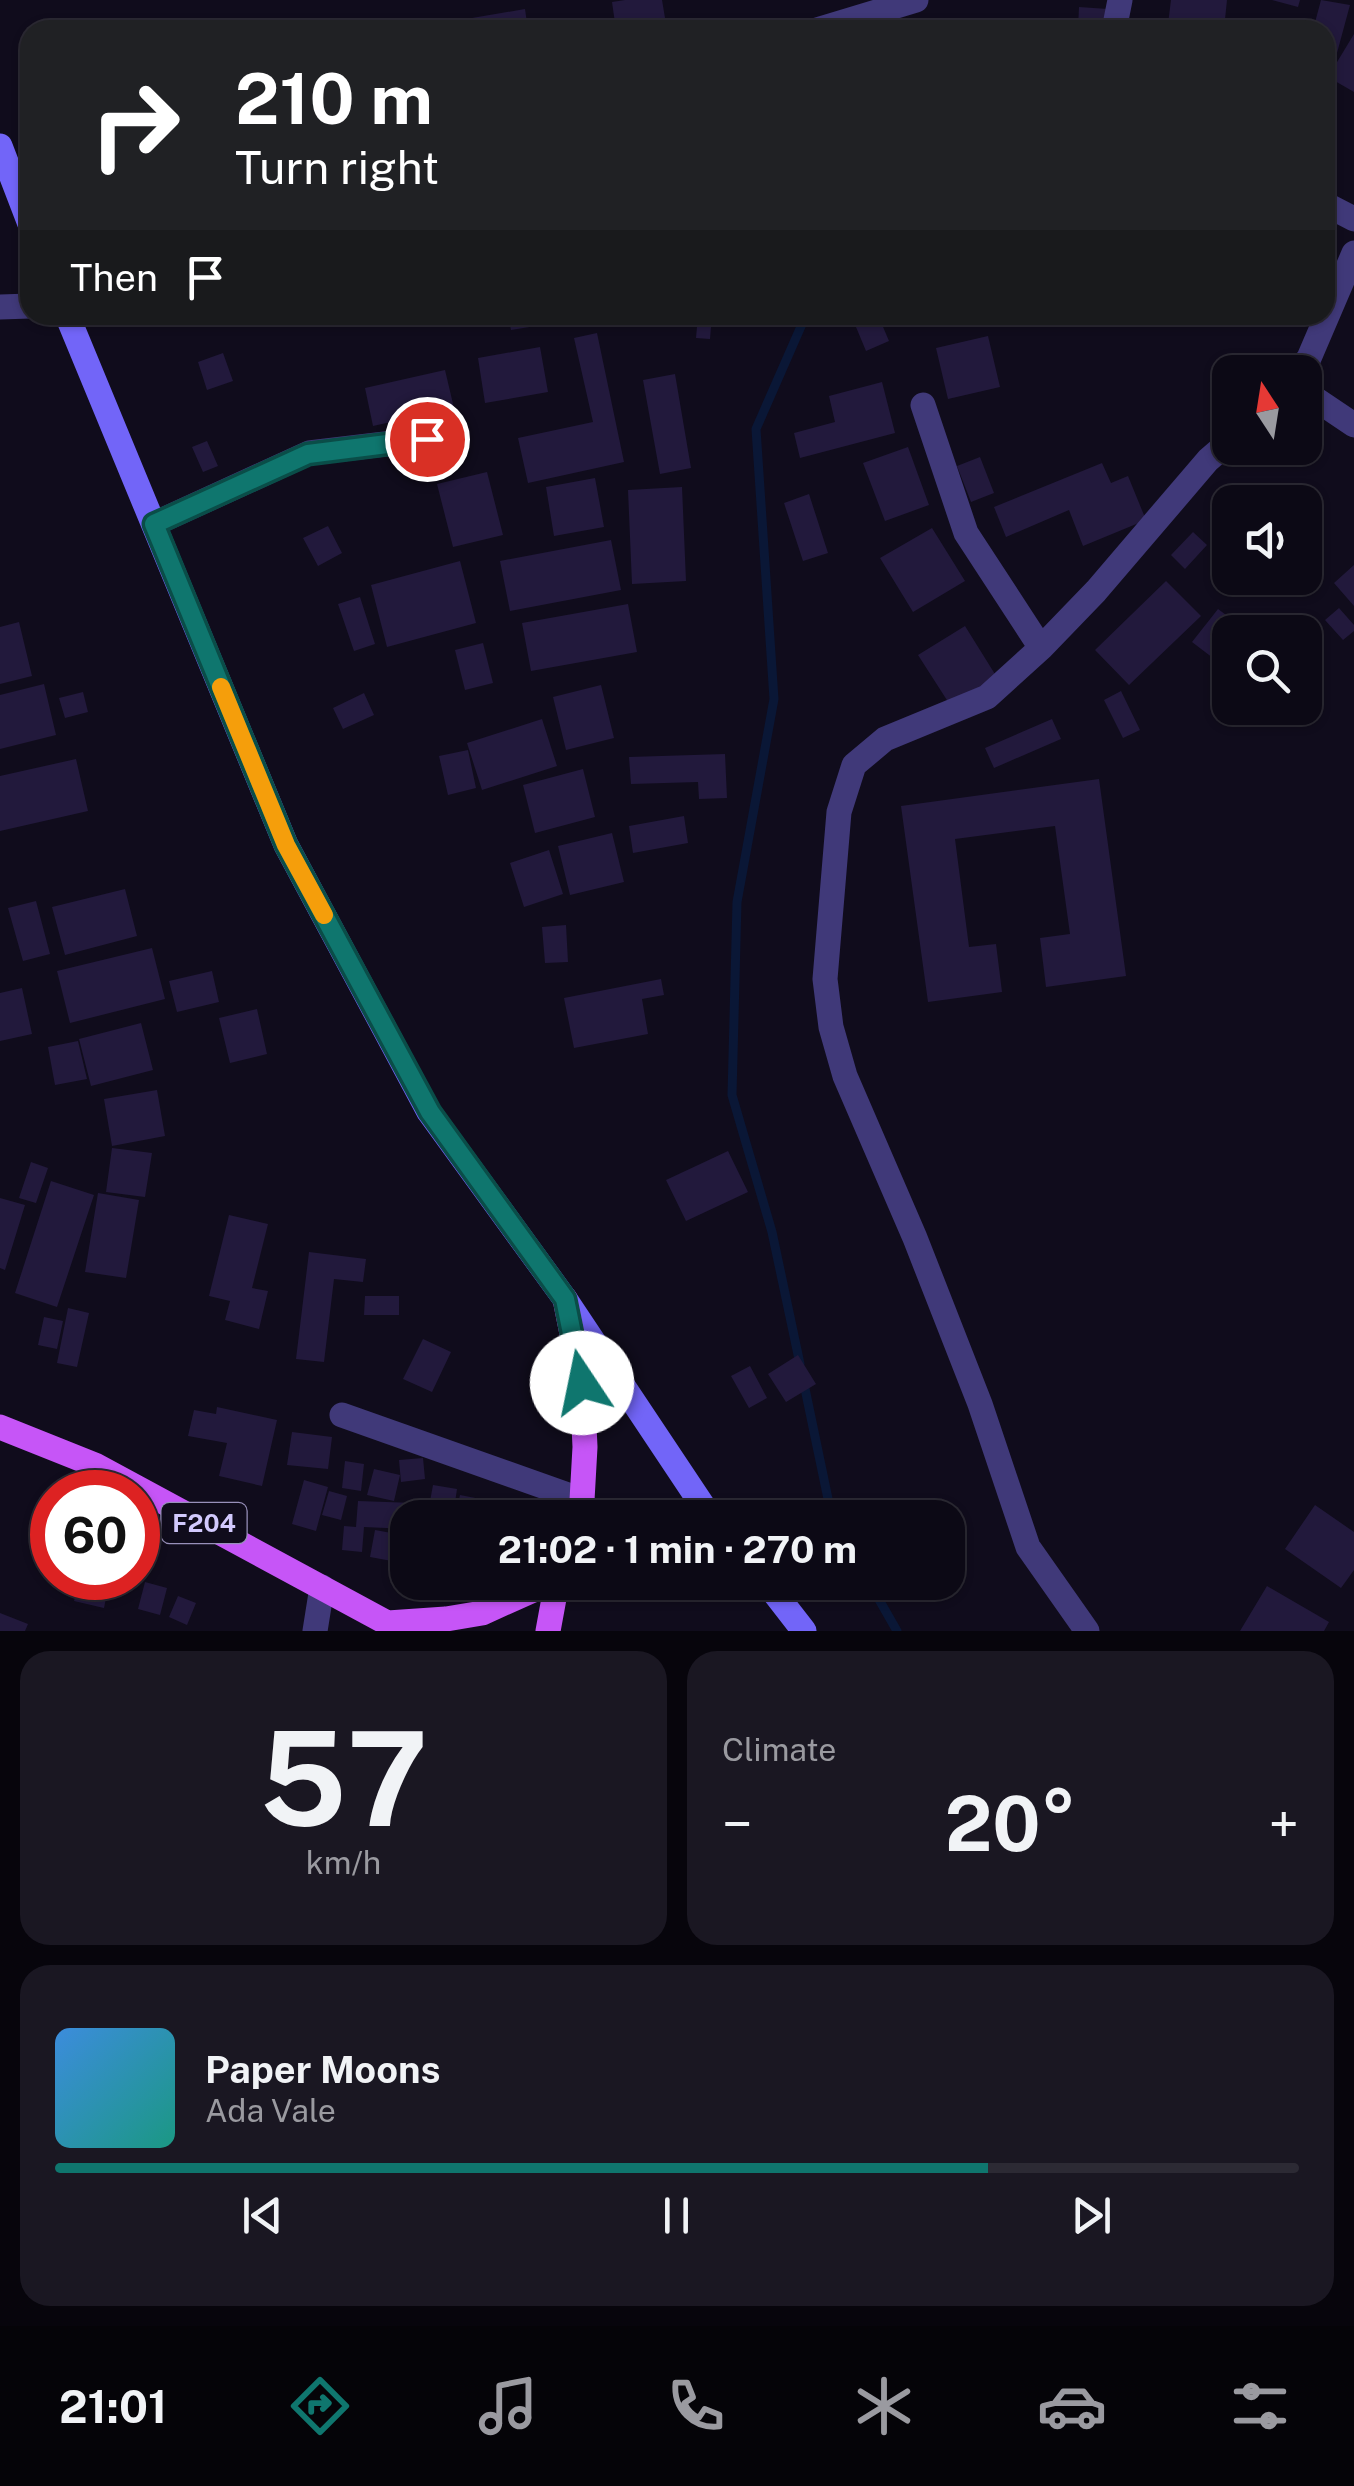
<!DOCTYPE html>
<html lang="en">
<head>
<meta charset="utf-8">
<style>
  body { margin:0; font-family:"Public Sans",sans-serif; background:#1a1722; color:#f1f3f6; height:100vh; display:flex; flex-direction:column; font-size:38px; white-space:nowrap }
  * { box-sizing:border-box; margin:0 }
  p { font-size:32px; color:#9a9aa0 }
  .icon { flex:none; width:55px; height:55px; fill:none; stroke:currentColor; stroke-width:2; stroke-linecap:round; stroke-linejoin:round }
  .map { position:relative; height:1631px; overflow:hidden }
  .side { display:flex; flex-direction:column; gap:20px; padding:20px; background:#07050c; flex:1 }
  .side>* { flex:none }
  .top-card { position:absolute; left:20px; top:20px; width:1315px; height:305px; border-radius:30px; box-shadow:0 2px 8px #0004,0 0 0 2px #2c2a34; background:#202124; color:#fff; overflow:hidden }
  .needle { width:65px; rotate:348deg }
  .buttons { position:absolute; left:1212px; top:355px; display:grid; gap:20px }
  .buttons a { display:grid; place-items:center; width:110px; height:110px; border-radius:20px; background:#0c0915; box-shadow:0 2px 8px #0004,0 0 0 2px #2c2a34; font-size:50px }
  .speed { position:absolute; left:30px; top:1470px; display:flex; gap:20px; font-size:50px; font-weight:700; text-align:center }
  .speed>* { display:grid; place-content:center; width:130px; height:130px; border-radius:50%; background:#0c0915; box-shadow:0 2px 8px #0004,0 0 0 2px #2c2a34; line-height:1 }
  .speed .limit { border:15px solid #d22; background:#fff; color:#111 }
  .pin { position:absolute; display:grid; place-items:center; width:85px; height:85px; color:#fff; margin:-42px; border:5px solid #fff; border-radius:50%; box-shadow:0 2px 10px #0007 }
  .me { position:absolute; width:110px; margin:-55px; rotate:349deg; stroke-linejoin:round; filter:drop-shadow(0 0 8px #0008) }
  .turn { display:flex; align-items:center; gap:35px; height:210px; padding:0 50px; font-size:45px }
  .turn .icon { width:130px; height:130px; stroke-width:2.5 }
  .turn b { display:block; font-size:70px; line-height:85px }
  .then { display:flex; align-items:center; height:95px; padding:0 50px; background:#0003; gap:20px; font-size:38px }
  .big { font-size:75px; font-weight:700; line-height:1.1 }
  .side .widget { flex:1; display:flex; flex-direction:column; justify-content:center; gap:15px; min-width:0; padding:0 35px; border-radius:30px; background:#1a1722 }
  .side .dial { align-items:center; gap:0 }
  .dial b { font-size:130px; line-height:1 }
  .song { display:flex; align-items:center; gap:30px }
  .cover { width:120px; height:120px; border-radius:15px; background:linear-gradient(135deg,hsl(210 70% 55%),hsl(170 70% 35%)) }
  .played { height:10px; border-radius:5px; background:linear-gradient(90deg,#0f766e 75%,#2c2a34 75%) }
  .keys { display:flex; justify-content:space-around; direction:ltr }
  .heat { display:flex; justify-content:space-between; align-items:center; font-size:55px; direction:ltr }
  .side .tiles { flex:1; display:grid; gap:20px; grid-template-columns:1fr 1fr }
  .widget:last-child { grid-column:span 2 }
  .trip { position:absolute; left:390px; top:1500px; width:575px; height:100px; border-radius:30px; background:#0c0915; box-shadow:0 2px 8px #0004,0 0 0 2px #2c2a34; font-weight:700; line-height:100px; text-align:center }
  .dock { display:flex; height:160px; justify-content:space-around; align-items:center; background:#050408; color:#9a9aa0 }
  .dock .icon { width:70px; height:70px }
  .dock .active { color:#0f766e }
  .dock b { font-size:45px; color:#f1f3f6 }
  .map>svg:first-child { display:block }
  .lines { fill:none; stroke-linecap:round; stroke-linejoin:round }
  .stream { stroke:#0a1736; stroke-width:9 }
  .building { fill:#22193c }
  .minor { stroke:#403979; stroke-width:25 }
  .secondary { stroke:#7265f8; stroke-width:25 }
  .primary { stroke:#c655f7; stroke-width:25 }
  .route-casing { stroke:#0a4d48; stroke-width:25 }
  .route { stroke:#0f766e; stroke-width:18 }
  .slow { stroke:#f59e0b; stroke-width:18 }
  .labels { text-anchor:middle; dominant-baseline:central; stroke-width:10; stroke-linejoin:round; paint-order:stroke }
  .shield { fill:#100c1c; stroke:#9890ba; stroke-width:2.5 }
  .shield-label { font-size:25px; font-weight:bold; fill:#d2c9fd }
</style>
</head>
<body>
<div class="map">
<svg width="1354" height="1631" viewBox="0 0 1354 1631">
  <rect width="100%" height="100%" fill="#100c1c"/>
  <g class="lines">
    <path class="stream" d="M800,1364L772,1232L732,1095L737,902L774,699L756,429L806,315
      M803,1379L832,1518
      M869,1582L897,1631"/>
  </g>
  <path class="building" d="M625,0H662L667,30H616L612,2Z
    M1171,0H1227L1224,29L1168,24Z
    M1272,0H1300L1298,7Z
    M1321,0L1350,5L1334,64L1325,61V30H1313Z
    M1079,7L1108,9L1107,30L1078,29Z
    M525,9L528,30H474L472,18Z
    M1071,18L1073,30H972L971,27L1013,23L1014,28Z
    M405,19L408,30H367V29Z
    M1354,34V92L1328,77Z
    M206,315H245V316L210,327Z
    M508,315H564L566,321L511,330Z
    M698,315H712L710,339L696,338Z
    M851,315H878L889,341L866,351Z
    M597,333L624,462L528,483L518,438L593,422L574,338Z
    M988,336L1000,387L948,399L936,348Z
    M540,347L548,392L485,403L478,358Z
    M223,353L233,381L207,390L198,362Z
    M445,370L454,408L373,426L365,388Z
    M675,374L691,468L660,474L643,380Z
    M882,382L895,433L800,458L794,433L835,422L829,396Z
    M207,441L218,466L203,472L192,447Z
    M908,447L929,505L885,521L863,463Z
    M980,457L994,493L971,502L957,466Z
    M1102,463L1111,483L1128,476L1146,520L1083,546L1069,510L1006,537L994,507Z
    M487,472L503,535L453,547L437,484Z
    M595,478L604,527L554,536L546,487Z
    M682,487L686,581L632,584L628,490Z
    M809,494L828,553L803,561L784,503Z
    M328,526L342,553L318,566L303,538Z
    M932,528L965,581L913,612L880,558Z
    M1193,532L1207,545L1185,569L1171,555Z
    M611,540L621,590L510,611L500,561Z
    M460,561L476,623L387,647L371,585Z
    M1354,565V606L1334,583Z
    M1166,581L1201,616L1129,685L1095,650Z
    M360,597L375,644L354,651L338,604Z
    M628,604L637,652L531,671L522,623Z
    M1339,608L1354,625V631L1343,640L1325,620Z
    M1218,609L1249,632H1230V671L1192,642Z
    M19,622L32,676L0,684V627Z
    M965,626L998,679L952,708L918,655Z
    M483,643L493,683L465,690L455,650Z
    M44,684L56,735L0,749V695Z
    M601,685L614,738L566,750L553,697Z
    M1121,691L1140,730L1123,738L1104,700Z
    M83,692L88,712L65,718L59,698Z
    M364,693L374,715L343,729L333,708Z
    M542,719L557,766L482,790L467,743Z
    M1052,719L1061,739L994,768L985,748Z
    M468,750L476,788L448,795L439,756Z
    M725,754L727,798L699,799L698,782L631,784L629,757Z
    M76,759L88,811L0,831V776Z
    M583,769L595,817L535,833L523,785Z
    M1099,779L1126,976L1046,987L1040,938L1070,934L1055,826L955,839L969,947L996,944L1002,992L928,1002L901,806Z
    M684,816L688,843L633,853L629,826Z
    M612,833L624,882L570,895L558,846Z
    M549,850L563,894L524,907L510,863Z
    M125,889L137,936L65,955L52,907Z
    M36,901L50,954L23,961L8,908Z
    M566,925L568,962L545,963L542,927Z
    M152,948L165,999L70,1023L57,971Z
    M212,971L219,1002L177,1012L169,981Z
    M661,979L664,995L642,999L648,1034L574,1048L564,998Z
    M22,988L32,1034L0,1041V993Z
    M257,1009L267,1054L230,1063L219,1018Z
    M141,1023L153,1070L91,1086L79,1039Z
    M78,1041L87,1079L55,1085L48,1047Z
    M157,1090L165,1136L112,1146L104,1099Z
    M112,1148L152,1153L145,1197L106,1192Z
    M728,1151L748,1192L686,1221L666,1180Z
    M31,1162L48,1168L36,1203L19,1198Z
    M51,1181L94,1195L57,1307L15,1293Z
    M98,1193L139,1200L126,1278L85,1272Z
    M0,1198L25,1205L5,1270L0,1268Z
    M229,1215L268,1224L252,1288L268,1291L259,1329L225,1320L230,1301L209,1296Z
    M309,1252L366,1259L363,1282L334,1279L324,1362L296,1359Z
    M365,1296H399V1315H364Z
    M68,1308L89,1313L77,1367L57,1363Z
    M44,1317L63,1321L57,1349L38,1345Z
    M423,1339L451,1352L432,1392L403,1379Z
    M798,1355L816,1384L786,1402L768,1374Z
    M750,1366L767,1398L749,1408L731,1376Z
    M217,1407L277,1420L262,1486L219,1476L227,1443L188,1436L194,1410L216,1414Z
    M292,1432L332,1437L328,1469L287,1465Z
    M423,1458L425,1479L401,1482L399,1460Z
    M345,1461L364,1464L361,1491L342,1488Z
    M374,1469L400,1475L394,1501L367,1495Z
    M304,1480L328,1487L316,1531L292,1524Z
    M433,1485L457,1489L453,1516L428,1512Z
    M329,1491L347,1496L341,1520L322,1515Z
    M460,1495L521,1507L518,1518H455Z
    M358,1501L415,1503V1518H408V1529L364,1527L362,1552L342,1550L344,1526L356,1527Z
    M1315,1505L1354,1532V1570L1341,1588L1285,1549Z
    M375,1530L408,1536V1564L370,1557Z
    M80,1578H110L104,1608L74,1601Z
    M145,1582L167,1588L160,1615L138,1609Z
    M1267,1586L1329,1622L1324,1631H1240Z
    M178,1596L196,1603L187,1625L169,1617Z
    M0,1613L28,1624L25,1631H0Z"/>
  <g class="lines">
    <path class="minor" d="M817,30L916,0
      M1114,30L1120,0
      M1325,204L1354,219
      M0,307L30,306
      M1298,372L1309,358L1354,253
      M1305,392L1354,425
      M923,405L966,533L1041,648
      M154,524L309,453L427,439
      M342,1415L582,1500
      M315,1631L322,1587
      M1087,1631L1028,1547L980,1404L915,1238L845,1076L831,1027L825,979L839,812L854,765L885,739L987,697L1041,648L1096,591L1208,460L1230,441"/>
    <path class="secondary" d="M0,146L30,224
      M67,315L286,845L429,1112L565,1299L711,1518
      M766,1582L804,1631"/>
    <path class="primary" d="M565,1299L582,1383L585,1447L581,1518
      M0,1427L95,1465L402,1631
      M388,1623L446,1619L482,1613L551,1582
      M548,1631L557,1582"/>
  </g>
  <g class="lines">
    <defs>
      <path id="route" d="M427,439L308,454L154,524L286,845L430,1112L565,1299L582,1383"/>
    </defs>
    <use href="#route" class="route-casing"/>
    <use href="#route" class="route"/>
    <path class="slow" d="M221,687L286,845L324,915"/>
  </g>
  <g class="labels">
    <rect class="shield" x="161.5" y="1503" width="85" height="40" rx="8"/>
    <g class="shield-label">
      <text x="204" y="1523">F204</text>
    </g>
  </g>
</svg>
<div class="buttons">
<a><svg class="needle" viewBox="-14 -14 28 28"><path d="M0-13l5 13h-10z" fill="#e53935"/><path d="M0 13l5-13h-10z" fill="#9a9aa0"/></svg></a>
<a><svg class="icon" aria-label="sound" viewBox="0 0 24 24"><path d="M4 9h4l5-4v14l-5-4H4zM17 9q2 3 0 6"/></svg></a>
<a><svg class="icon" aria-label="search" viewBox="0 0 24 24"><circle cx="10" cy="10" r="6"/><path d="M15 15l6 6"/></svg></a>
</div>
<div class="speed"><div class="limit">60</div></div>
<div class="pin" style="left:427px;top:439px;background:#d93025"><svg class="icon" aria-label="arrive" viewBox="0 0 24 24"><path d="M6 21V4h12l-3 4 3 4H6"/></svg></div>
<svg class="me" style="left:582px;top:1383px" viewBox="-20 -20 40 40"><circle r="19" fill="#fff"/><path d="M0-13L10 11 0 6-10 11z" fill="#0f766e"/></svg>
<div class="trip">21:02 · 1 min · 270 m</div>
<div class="top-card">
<div class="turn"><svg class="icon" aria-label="right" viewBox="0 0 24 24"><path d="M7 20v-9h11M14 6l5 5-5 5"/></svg><div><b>210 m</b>Turn right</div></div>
<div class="then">Then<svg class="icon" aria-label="arrive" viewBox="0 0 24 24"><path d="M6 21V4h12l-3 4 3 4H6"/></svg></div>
</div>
</div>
<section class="side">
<div class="tiles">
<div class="widget dial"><b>57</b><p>km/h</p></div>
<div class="widget"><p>Climate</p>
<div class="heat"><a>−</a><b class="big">20°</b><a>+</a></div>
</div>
<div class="widget">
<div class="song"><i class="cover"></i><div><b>Paper Moons</b><p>Ada Vale</p></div></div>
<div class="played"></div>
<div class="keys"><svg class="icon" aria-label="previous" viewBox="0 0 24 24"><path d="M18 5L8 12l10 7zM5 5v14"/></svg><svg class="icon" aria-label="pause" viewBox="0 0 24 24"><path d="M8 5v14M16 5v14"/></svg><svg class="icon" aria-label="next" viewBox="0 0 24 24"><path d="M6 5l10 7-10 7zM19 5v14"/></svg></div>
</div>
</div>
</section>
<nav class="dock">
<b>21:01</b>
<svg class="icon active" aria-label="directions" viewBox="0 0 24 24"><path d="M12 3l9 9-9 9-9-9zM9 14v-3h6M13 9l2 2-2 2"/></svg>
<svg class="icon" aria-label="music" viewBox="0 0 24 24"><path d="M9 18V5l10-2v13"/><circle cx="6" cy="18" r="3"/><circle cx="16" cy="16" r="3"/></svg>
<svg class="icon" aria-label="phone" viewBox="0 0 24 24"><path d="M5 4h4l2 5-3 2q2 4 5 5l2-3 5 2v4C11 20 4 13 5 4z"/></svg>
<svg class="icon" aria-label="climate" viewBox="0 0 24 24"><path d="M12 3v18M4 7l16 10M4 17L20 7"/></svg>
<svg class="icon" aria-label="car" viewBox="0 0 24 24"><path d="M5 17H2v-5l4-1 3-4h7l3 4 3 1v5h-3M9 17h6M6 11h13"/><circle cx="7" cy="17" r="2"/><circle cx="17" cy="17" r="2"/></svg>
<svg class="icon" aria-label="filters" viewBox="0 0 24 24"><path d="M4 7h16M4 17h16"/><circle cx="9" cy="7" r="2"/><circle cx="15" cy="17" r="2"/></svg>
</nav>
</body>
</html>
